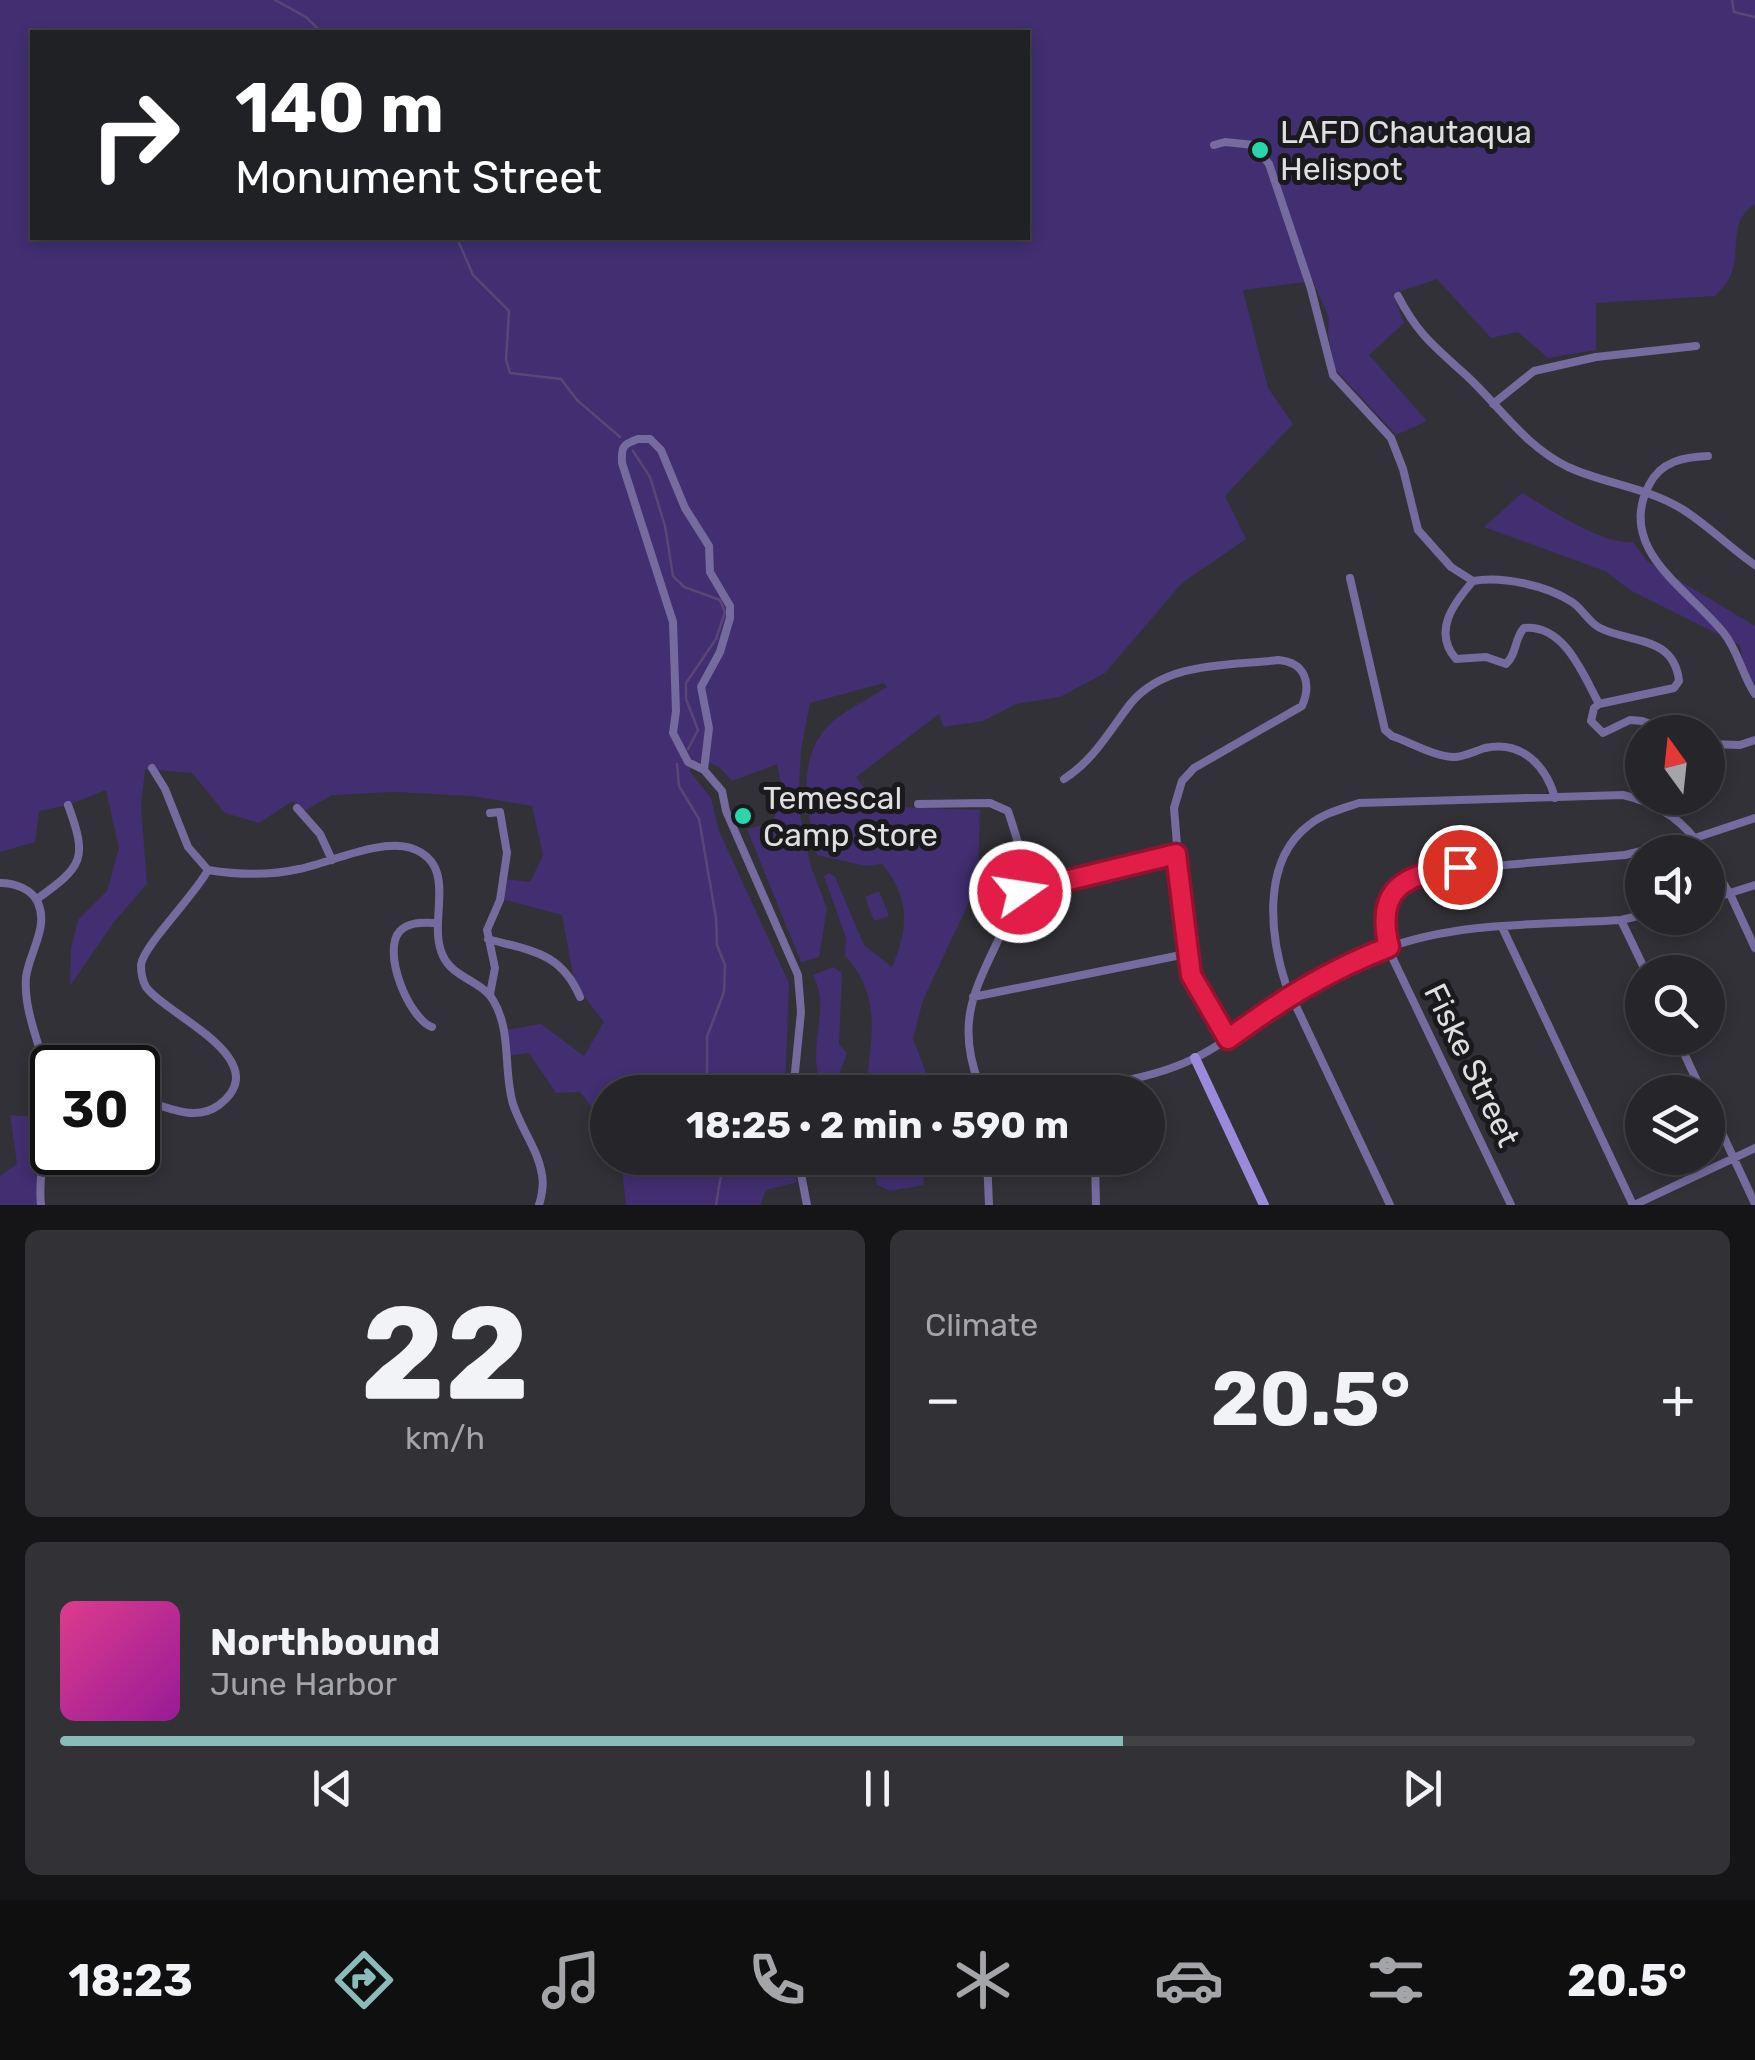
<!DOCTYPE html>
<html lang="en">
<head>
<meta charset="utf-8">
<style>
  body { margin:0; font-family:Rubik,sans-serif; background:#323135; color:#f1f3f6; height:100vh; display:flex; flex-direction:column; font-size:38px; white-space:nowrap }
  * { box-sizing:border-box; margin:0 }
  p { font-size:32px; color:#a4a5a8 }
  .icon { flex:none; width:55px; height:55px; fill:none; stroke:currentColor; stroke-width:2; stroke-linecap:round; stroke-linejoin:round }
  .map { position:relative; height:1205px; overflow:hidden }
  .details { display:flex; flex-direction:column; gap:25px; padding:25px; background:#151417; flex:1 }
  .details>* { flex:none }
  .guide { position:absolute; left:30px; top:30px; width:1000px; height:210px; border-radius:0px; box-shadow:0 5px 15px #0003,0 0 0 2px #424246; background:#202124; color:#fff; overflow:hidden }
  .needle { width:65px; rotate:345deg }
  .buttons { position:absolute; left:1625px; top:715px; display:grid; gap:20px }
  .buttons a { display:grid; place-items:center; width:100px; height:100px; border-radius:50%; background:#262529; box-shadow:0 5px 15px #0003,0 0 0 2px #424246; font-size:50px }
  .speed { position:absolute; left:30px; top:1045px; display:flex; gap:20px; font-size:50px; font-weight:700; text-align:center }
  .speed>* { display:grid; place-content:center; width:130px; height:130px; border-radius:50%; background:#262529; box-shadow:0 5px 15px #0003,0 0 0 2px #424246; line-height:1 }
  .speed .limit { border:5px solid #111; border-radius:15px; background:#fff; color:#111 }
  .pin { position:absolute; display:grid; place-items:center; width:85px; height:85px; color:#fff; margin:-42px; border:5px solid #fff; border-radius:50%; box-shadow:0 2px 10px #0007 }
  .me { position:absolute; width:110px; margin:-55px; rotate:77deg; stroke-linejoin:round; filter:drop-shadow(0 0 8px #0008) }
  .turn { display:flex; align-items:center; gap:35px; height:210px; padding:0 40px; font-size:45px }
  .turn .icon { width:130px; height:130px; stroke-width:2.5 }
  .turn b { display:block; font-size:70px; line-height:85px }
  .big { font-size:75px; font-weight:700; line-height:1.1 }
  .details .widget { flex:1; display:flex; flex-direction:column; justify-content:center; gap:15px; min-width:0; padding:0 35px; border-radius:15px; background:#323135 }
  .details .dial { align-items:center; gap:0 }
  .dial b { font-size:130px; line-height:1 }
  .song { display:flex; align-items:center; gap:30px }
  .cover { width:120px; height:120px; border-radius:15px; background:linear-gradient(135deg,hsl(330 70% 55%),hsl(300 70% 35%)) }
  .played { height:10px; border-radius:5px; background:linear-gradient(90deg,#8bbbb9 65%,#424246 65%) }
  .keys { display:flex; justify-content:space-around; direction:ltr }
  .heat { display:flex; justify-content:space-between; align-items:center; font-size:55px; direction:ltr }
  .details .tiles { flex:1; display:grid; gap:25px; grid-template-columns:1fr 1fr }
  .widget:last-child { grid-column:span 2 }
  .trip { position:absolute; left:590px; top:1075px; width:575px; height:100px; border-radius:50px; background:#262529; box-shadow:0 5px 15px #0003,0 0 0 2px #424246; font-weight:700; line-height:100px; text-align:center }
  .dock { display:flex; height:160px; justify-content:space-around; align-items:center; background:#0f0f10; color:#a4a5a8 }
  .dock .icon { width:70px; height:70px }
  .dock .selected { color:#8bbbb9 }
  .dock b { font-size:45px; color:#f1f3f6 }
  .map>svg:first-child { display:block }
  .green { fill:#412f71; fill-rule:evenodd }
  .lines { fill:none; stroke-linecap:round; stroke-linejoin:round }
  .stream { stroke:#594677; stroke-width:2.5 }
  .street { stroke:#756b9e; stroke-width:8 }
  .secondary { stroke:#9b8adb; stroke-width:10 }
  .route-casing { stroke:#92132f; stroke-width:25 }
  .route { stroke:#e11d48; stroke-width:18 }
  .poi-dot { fill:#2ad5ac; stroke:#1a1a1c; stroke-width:4 }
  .labels { text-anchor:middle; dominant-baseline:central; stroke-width:10; stroke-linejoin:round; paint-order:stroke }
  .poi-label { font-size:32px; fill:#dfdfe2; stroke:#1a1a1c; text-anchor:start }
  .street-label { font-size:32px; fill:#dfdfe2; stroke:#1a1a1c }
</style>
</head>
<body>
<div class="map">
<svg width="1755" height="1205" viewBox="0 0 1755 1205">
  <rect width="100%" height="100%" fill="#323137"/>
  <path class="green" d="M0,0H1755V204C1727,222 1742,250 1730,277C1727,284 1720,290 1715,296L1596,303V350L1548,358L1518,332L1491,338L1437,279L1393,294L1404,323L1369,355L1427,421L1396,435L1335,369L1328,334L1329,318L1313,281L1243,290L1268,388L1293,424L1225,496L1246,539L1182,583L1105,673L1060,697L1016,704L983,721L943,727L939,714L856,777L877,807L896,801L897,807L980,810L978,883L923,1000L913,1038L933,1092H866C870,1041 884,997 845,956L846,938L824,876L829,873L835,877L864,945L892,967C908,930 911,898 882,864L866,866L817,855C808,812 795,763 827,727C842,711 869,699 887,687L884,683L810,703L801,750L798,805L811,867L827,908L819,957L801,962L747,829L773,822L782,789L777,764L732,781L720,768L704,760L689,770L711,798L719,831L789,983L785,1092H608L607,1113L597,1114L580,1092L556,1093L529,1053L506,1056L505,1030L541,1024L584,1056L604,1022L575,985L562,915L502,899L504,879L530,882L543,855L532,806L472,796L396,792L332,795L303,812L293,801L259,823L225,813L192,773L145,769L141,806L147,884L114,922L70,986L71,948L78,920L107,891L119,848L106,790L68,805L39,811L35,842L0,852ZM32,32H1028V238H32Z
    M1522,493C1550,509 1602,545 1633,542L1647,561L1755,626V681L1751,682L1744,668L1740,645L1630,590L1605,571L1484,527Z
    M879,891L889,916L874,921L865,897Z
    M833,967L842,973L839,1044L847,1053L840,1073V1092H818L822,1085C805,1049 832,1009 813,975Z
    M10,1115L47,1118L41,1205H0V1176L17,1164Z
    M621,1158H793L797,1182L766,1190L760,1205H626Z
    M871,1158H937L922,1161L924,1185L890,1191L877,1185Z"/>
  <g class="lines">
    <path class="stream" d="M275,0L306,17L321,32
      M1732,0L1734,12L1755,17
      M457,238L473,275L509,311L506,360L510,373L561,379L577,400L620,437
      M633,451L650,477L665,526L673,576L684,587L720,600L725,612L716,639L686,683V699L698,730L688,749
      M677,764L679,786L699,819L716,918L717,945L725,965L724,992L707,1037V1092
      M716,1205L721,1175L716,1158"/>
    <path class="street" d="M1214,145L1225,142L1254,145L1269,164L1311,289L1333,375L1391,438L1403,469L1418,530L1451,567L1473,581C1502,576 1546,585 1572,602C1583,609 1588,622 1600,628C1629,643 1674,635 1679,681L1674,688L1599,704L1594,708L1591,721L1603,733L1630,720L1642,721L1673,732
      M1398,296C1418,335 1436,348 1467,376C1501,408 1525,446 1568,467C1605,484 1646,487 1682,509C1708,525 1730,548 1755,565
      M1493,404L1534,371L1596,357L1696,346
      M638,439H650L661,450L685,508L709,546L710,572L730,606V618L720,652L701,687L709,728L704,770L688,762L673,733L676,711L673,622L622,463C621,447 623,444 638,439Z
      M1708,456C1684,457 1661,461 1649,485C1616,549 1687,588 1723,632C1738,650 1742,675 1755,694
      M1350,578L1385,730L1392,736C1410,742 1435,757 1454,757C1464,757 1475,751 1485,748C1521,740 1546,765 1555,798
      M1473,581C1454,603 1432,631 1456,659L1486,657L1506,664C1517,654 1514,639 1524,628C1564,624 1583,674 1599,704
      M1708,744L1740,745L1755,740
      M152,768L165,789L188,847L208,870C239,875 268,876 299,869C329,863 381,838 411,848C461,865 426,921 443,956C453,978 482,981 493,1000C512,1031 503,1070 513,1104C521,1129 538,1149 542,1175C544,1185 542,1195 539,1205
      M704,770L722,791L726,811L798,975L801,1012L793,1092
      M1064,779C1095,759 1109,731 1131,703C1166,661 1228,666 1278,660C1305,662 1312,683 1302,706L1194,768L1182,781L1174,808L1186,954L1199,994L1228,1039
      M918,804L990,803L1008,811C1014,830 1022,851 1023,872C1023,887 1015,902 1009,916C982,980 952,1013 979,1084L993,1090C1062,1087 1132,1089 1195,1058C1230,1041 1258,1015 1290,994C1320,974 1354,960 1387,948C1461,921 1544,925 1621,920L1642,915
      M297,808L320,834L332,860
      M1708,858L1730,894L1755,948
      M0,883C15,883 32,889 38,903C49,927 29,953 26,977C23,1016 45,1052 49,1090C53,1128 37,1166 41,1205
      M1019,892L1176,855
      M37,899C83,866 88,859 68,805
      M1708,900L1755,885
      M1621,920L1646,972
      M1502,927L1633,1205
      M488,939C531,951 561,952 580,997
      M490,994L495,968L487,930L500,900L507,853L500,812L490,813
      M973,997L1186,954
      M432,1027C409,1019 381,951 400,931C410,921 424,923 437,923
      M1677,1038L1702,1092
      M138,1098C163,1106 195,1123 219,1105C278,1060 166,1015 146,987C142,980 141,972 141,965C143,946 195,895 208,870
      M1708,1103L1755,1204
      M138,1139L148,1127L155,1104
      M798,1158L807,1205
      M987,1158L989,1205
      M1095,1158L1096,1205
      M1390,1205L1286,985C1270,936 1261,861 1309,825C1324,813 1341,809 1359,803L1623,795C1659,803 1685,821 1704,852
      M1511,1205L1393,959C1378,917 1382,882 1431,871L1625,855L1695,838L1755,818
      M1634,1205L1755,1148"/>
    <path class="secondary" d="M1195,1058L1264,1205"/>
  </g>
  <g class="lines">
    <defs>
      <path id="route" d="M1020,892L1176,854L1191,975L1228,1039C1281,1000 1327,971 1389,947C1374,886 1407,874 1460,867"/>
    </defs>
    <use href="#route" class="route-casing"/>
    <use href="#route" class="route"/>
  </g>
  <g class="poi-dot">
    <circle cx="1260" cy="150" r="10"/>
    <circle cx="743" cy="816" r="10"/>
  </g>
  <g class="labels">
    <g class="poi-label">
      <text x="1280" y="132">LAFD Chautaqua<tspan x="1280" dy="37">Helispot</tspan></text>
      <text x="763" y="798">Temescal<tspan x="763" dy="37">Camp Store</tspan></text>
    </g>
    <g class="street-label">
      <text transform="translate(1472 1065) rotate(64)">Fiske Street</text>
    </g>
  </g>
</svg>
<div class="buttons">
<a><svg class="needle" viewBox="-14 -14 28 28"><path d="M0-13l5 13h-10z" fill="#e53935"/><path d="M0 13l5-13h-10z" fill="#a4a5a8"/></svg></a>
<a><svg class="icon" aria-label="sound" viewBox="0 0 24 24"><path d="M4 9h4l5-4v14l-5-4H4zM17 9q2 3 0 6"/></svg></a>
<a><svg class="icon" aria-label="search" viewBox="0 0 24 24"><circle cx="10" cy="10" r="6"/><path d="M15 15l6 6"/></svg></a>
<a><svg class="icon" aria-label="layers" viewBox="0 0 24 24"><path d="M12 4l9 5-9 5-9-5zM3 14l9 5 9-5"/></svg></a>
</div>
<div class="speed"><div class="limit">30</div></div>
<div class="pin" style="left:1460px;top:867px;background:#d93025"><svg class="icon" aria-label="arrive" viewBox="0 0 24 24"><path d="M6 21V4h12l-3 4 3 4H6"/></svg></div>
<svg class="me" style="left:1020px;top:892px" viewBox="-20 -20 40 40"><circle r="17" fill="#e11d48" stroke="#fff" stroke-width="3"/><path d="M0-11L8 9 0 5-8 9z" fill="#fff"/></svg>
<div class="trip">18:25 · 2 min · 590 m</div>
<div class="guide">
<div class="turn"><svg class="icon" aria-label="right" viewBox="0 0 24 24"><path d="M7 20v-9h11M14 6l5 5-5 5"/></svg><div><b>140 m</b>Monument Street</div></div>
</div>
</div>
<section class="details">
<div class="tiles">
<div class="widget dial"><b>22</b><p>km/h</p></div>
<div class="widget"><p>Climate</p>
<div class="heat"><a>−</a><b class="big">20.5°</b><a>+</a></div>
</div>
<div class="widget">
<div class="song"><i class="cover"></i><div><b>Northbound</b><p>June Harbor</p></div></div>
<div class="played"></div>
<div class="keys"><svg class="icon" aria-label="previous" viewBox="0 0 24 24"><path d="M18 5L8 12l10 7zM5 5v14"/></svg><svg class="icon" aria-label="pause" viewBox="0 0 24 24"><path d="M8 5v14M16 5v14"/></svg><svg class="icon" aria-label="next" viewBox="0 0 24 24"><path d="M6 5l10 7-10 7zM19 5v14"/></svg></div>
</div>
</div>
</section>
<nav class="dock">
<b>18:23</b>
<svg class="icon selected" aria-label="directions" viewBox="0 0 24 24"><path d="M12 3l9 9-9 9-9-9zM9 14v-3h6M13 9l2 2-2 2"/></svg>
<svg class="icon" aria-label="music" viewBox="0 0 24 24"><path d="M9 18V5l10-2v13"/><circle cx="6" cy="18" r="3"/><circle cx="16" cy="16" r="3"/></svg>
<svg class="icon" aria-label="phone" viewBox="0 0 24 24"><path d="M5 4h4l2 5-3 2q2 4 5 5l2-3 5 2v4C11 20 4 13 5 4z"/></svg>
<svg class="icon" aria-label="climate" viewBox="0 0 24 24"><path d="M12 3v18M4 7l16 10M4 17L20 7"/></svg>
<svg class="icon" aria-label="car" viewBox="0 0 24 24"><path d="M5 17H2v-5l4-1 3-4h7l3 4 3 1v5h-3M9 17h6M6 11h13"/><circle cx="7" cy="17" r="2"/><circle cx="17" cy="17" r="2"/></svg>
<svg class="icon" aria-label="filters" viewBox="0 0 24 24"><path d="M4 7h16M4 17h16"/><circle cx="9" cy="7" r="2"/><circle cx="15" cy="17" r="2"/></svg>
<b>20.5°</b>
</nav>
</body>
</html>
